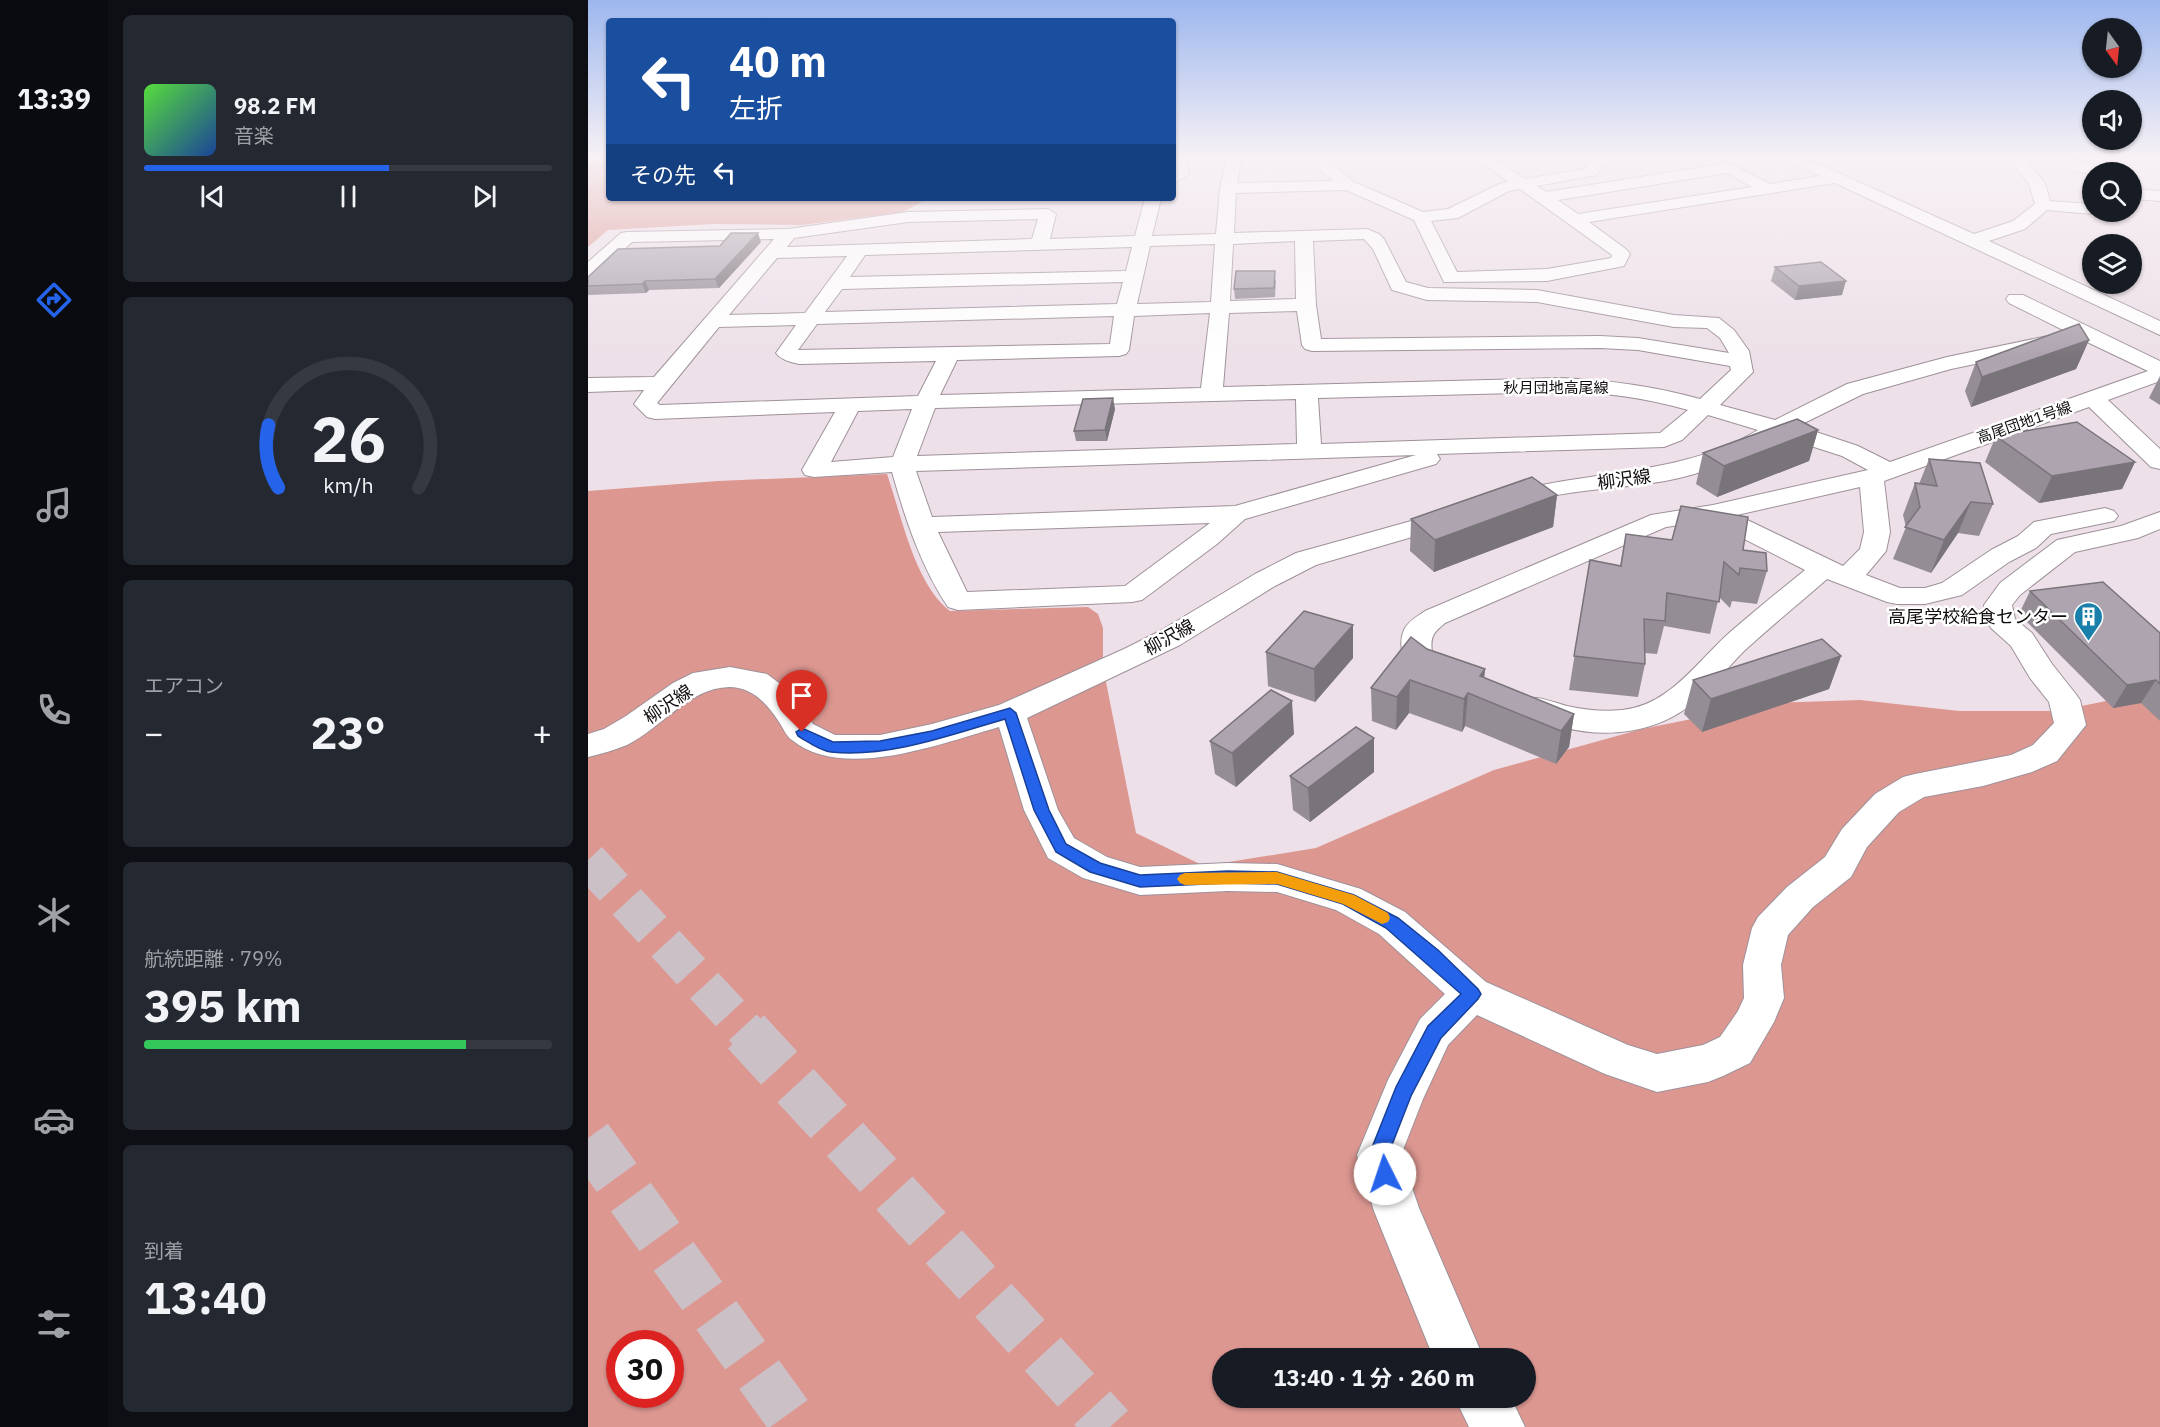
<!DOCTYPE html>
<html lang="ja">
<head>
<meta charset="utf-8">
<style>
  body { margin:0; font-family:"IBM Plex Sans","Noto Sans JP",sans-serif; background:#242831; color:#f1f3f6; height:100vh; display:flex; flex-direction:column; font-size:22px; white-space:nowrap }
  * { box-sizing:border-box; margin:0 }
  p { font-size:20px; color:#9ea1a6 }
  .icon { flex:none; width:33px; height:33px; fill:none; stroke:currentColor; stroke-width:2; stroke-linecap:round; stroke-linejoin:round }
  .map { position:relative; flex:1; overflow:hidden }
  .details { display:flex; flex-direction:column; gap:15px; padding:15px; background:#0d0f14; width:480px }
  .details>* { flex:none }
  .guide { position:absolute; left:18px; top:18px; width:570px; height:183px; border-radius:6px; box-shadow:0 2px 4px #0004; background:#1a4fa0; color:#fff; overflow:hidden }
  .needle { width:39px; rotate:165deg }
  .buttons { position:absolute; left:1494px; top:18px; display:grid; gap:12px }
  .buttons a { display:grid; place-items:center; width:60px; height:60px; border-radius:50%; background:#171b24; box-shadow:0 2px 4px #0004; font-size:30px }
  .speed { position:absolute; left:18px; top:1330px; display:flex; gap:12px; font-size:30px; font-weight:700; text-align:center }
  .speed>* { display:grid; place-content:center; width:78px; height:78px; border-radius:50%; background:#171b24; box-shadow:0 2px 4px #0004; line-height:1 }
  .speed .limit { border:9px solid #d22; background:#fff; color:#111 }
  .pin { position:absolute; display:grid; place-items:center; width:51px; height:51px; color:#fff; margin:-62px -26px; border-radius:50% 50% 50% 0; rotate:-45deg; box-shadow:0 0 6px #0007 }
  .pin .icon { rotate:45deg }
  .me { position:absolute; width:66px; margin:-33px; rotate:356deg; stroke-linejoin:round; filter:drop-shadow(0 0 4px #0008) }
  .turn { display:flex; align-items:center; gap:21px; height:126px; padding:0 24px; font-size:27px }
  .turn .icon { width:78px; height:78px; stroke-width:2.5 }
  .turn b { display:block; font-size:42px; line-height:51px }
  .then { display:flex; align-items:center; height:57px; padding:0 24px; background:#0003; gap:12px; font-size:22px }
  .big { font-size:45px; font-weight:700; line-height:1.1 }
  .details .card { flex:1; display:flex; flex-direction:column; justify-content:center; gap:9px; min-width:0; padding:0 21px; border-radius:9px; background:#242831 }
  .details .dial { align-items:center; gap:0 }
  .dial svg { height:156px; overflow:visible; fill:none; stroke:#363941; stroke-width:7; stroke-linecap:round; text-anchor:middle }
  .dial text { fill:#f1f3f6; stroke:none }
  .song { display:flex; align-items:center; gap:18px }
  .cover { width:72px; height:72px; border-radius:9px; background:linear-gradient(135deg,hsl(110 70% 55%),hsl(220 70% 35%)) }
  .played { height:6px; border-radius:3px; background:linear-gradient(90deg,#2563eb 60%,#363941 60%) }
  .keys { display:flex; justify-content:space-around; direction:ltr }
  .heat { display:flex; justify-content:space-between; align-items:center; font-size:33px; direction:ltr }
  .charge { height:9px; border-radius:4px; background:linear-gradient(90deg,#34c759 79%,#363941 0) }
  .trip { position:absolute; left:624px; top:1348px; width:324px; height:60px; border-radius:30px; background:#171b24; box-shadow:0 2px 4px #0004; font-weight:700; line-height:60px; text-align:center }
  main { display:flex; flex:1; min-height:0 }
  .tabs { display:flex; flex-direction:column; width:108px; justify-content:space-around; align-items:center; background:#090b0e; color:#9ea1a6 }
  .tabs .icon { width:42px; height:42px }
  .tabs .active { color:#2563eb }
  .tabs b { font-size:27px; color:#f1f3f6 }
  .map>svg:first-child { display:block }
  .forest { fill:#dd9791; fill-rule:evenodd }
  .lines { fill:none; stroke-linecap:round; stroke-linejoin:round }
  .highway-tunnel-far1 { stroke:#ccc0c7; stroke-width:38; stroke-dasharray:38 19; stroke-linecap:butt }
  .highway-tunnel { stroke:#ccc0c7; stroke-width:49; stroke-dasharray:49 24; stroke-linecap:butt }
  .minor-casing { stroke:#9e9199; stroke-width:2 }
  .minor { fill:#fff; fill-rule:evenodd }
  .wall { fill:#958d96 }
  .shaded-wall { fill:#79737a }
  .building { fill:#ada4af; stroke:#79737a; stroke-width:1.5 }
  .route { fill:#2563eb; stroke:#184099; stroke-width:1.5 }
  .slow { fill:#f59e0b }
  .labels { text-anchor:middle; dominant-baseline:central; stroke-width:5; stroke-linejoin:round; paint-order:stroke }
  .far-street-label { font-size:15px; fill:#100c0f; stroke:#fff }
  .street-label { font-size:18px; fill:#100c0f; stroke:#fff }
  .poi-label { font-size:18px; fill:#100c0f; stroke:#fff; text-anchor:end }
</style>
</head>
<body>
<main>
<nav class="tabs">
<b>13:39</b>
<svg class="icon active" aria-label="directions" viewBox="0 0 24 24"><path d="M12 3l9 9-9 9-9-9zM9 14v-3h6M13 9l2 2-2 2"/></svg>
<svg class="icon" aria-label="music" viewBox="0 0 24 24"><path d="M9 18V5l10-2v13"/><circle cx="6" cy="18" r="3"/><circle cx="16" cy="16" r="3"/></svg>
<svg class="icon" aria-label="phone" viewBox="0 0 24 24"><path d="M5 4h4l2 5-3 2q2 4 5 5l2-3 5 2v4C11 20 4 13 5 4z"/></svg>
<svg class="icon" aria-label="climate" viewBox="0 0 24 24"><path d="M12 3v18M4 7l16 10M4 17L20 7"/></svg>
<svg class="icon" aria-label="car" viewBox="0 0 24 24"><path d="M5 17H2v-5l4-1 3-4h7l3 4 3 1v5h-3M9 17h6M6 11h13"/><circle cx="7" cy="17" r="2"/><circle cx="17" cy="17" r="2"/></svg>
<svg class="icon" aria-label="filters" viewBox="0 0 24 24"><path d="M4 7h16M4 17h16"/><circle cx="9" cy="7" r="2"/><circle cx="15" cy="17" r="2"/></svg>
</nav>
<section class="details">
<div class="card">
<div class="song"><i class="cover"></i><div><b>98.2 FM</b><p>音楽</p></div></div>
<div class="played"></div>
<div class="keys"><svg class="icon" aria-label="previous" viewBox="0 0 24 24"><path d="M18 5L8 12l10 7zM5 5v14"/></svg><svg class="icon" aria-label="pause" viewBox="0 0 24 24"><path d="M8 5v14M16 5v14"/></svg><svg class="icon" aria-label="next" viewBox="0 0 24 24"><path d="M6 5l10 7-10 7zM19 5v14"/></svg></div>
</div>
<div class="card dial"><svg viewBox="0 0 100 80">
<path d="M14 69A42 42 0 1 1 86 69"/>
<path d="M14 69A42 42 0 0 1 9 37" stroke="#2563eb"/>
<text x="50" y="56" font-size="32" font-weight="700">26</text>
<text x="50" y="72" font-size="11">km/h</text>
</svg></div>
<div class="card"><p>エアコン</p>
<div class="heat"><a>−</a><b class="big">23°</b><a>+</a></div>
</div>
<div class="card"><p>航続距離 · 79%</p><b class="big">395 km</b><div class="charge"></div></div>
<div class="card"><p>到着</p><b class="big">13:40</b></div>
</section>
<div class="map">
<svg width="1572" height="1427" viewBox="0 0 1572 1427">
  <rect width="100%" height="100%" fill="#ede0e8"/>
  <path class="forest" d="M0,157H21V198H341L315,212L214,225L126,224L20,230L0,247Z
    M299,474C313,514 327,585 362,611L500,607L510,614L515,628V667L548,833L616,866L728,848L906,770L1054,729L1183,703L1272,700L1371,711H1469L1572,690V1427H0V491L130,481ZM32,1344H82V1395H32ZM634,1359H938V1398H634Z"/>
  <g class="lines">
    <path class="highway-tunnel-far1" d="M0,860L160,1033"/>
    <path class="highway-tunnel" d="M158,1032L522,1427
      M0,1138L209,1427"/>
    <defs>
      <path id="minor" d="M585,157H597L601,174L585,184Z
        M639,157H654L649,183L745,181L719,157H736L766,182L835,212L860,209L911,184L920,182L886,157H903L937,179L997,169C1002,155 1014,157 1027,157L1013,167L1009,175L949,186L958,192L1141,163L1182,184L1232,176L1198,160L1195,157H1215L1386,234L1425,221L1447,204L1441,184L1420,157H1436L1457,183L1462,201L1504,204V212H1511L1504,214L1459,210L1437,229L1401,241L1572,321V335L1247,183L1001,222L1039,250L1042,254L1036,266L959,281L856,282L826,220L758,190L648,193L646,233L779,229L791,234L796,239L818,282L840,288L949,290L1086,315L1131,318L1146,330L1161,351L1165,372L1132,405L1187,420L1259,384L1359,357L1479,332L1421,303L1418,299L1421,295H1435L1572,361V381L1520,400L1572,449V469L1563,467L1501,407L1296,481L1302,532L1298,551L1278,575L1312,588H1337L1354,583L1403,550L1430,536L1446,522L1517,508L1526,511L1530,516L1526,521L1463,534L1448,548L1421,562L1374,595L1337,604H1309L1299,602L1239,579C1212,603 1183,626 1156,651C1139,668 1124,688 1105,703C1069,733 1018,739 975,727C960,723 939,721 930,707L935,699C951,695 963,702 979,706C997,710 1016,712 1034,710C1080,706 1108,663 1140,634C1165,612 1191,591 1217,570L1121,521L1078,527L857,623C845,633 842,637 844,652L862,666L866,673L862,680C834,688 804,658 816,630C820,621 830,616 837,611L1063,515L1125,505L1280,470L1254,456L1192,436C1157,458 1118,473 1077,481C1037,488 994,489 954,498C939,502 926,510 910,506L906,501L910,496C996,469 1091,478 1170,430L1120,415L1094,440L1076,447L849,454L852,459L848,464L657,519L629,544L554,600L544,602L370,610L360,607C333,567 317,518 304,472L226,477L217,475L214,470L247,412L67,419L59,417L46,404L56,390L0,392V378L66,377L186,239L44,242L7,276L0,278V262L33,233L39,232L200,229L320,212L460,209L468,214L462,239L547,236L557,198H573L564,236L628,234L632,188ZM1139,173L1164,187L990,214L970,200ZM932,189L1024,255L1023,258L959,269L869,272L843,221L870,218L921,191ZM450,219L444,239L199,247L206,238L320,222ZM776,239L785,249L804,290L839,300L949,302L1086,327L1119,328L1132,338L1141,353L1050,338L1012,336L733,339L728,305L725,241ZM707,241L708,299L642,301L645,244ZM627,244L623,302L549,304L562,246ZM544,247L538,271L262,277L277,255ZM259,256L217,313L141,315L189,258ZM535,282L529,304L237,312L254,289ZM709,311L714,345L717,349L724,351L1012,348L1050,350L1142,366L1143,370L1112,399C1065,386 1021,380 973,378L635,387L641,313ZM622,313L613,388L352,395L369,360L531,356L538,354L541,350L546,316ZM526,316L522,344L210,350L229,324ZM208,325L188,353C193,360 203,362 211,364L348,361L330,396L72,405L69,403L131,327ZM1497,341L1560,371L1302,462L1270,446L1210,426L1275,394L1363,369ZM973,392C1017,392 1058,398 1100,410L1072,433L733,444L730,398ZM708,399L709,444L329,456L347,408ZM324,409L305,457L243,462L270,411ZM828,455L647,506L344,517L328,471ZM1272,487L1276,532L1272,549L1255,566L1149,515ZM622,523L537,586L379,592L350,532Z
        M1466,157C1485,157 1501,165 1520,167L1517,157H1531L1538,172C1515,174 1483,178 1466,157Z
        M1544,189L1572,191V201L1544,199Z
        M863,510L872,513L876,518L872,523L728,565L687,586L592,645L439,718L470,810L486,838L519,857L552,867L640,863L689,864L773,889L817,912L898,982L1040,1045L1069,1054L1115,1045L1132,1037L1150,1011L1156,998L1155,965L1164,928L1170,917L1199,887L1237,857L1254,829L1287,794L1315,777L1327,774L1423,755L1445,745L1466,723L1461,702L1442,678L1423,646L1403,628L1399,622L1396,605L1412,583L1469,540L1533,526L1572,512V529L1550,538L1487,552L1432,595L1424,605L1427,619L1444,633L1464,664L1487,693L1492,700L1498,725L1469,761L1444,772L1395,786L1336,797L1311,812L1279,847L1263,877L1225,907L1200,935L1193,965L1196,998L1186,1022L1162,1063L1135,1076L1120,1082L1069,1092L1017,1074L889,1015L860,1045L835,1099L813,1155L831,1208L896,1359H846L786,1211L769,1155L800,1080L832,1019L857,994L791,934L748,910L689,892L640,891L552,895L495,878L460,858L436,810L411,727C354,743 255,782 204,740C199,737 196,730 193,725C181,706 166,687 141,687C101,688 73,728 39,745C27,750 13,754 0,757V734L16,729L38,716L85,683L105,673L142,667L179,674L203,692L225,724L247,735H292L344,724L411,705L536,649L572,631L667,574L708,553Z
        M867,1398H923L937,1427H881Z"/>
    </defs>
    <use href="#minor" class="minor-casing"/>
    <use href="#minor" class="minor"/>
  </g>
  <path class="wall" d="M173,242L131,288L61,290L58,293L0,295V277L132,246Z
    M1187,267L1254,295L1207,300L1183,281Z
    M688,280L687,297L647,299L646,289Z
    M1501,340L1488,369L1383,407L1377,391L1388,362Z
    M1572,376V405L1561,398Z
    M527,409L519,441H488L486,431Z
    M1230,430L1221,461L1129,497L1108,484L1115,453Z
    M1408,436L1547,462L1534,489L1451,503L1397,462Z
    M1341,459L1405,504L1391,536L1370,533L1343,573L1305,559L1318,527L1315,515L1327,483L1331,484Z
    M969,495L965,527L846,572L822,551L823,519Z
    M1038,534L1155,550L1179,571L1169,604L1144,601L1142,608L1131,597L1122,634L1076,626L1069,654L1057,653V664L1050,697L981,690L1002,560L1032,566Z
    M1442,591L1572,633V721L1553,703L1525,708L1431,614Z
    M839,649L897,669L896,678L986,714L981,747L968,764L877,726L874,732L821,713L808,730L784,721L783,688Z
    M678,652L765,658L727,702L680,686Z
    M1253,656L1241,689L1114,732L1096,714L1105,680Z
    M706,734L648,787L627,774L622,741Z
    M786,772L722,822L705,810L702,776Z"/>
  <path class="shaded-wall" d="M170,233L173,242L131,288L127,279Z
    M57,281L61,290L58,293L54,284Z
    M1258,281L1254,295L1207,300L1211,286Z
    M1501,340L1488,369L1383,407L1394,377Z
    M525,398L527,409L519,441L517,430Z
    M1230,430L1221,461L1129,497L1136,466Z
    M1547,462L1534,489L1451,503L1464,476Z
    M969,495L965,527L846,572L847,540Z
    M1383,502L1370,533L1343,573L1356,540Z
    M765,625V658L727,702L726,669Z
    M1253,656L1241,689L1114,732L1123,699Z
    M897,669L894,699L892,676Z
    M822,680L821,713L808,730L809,697Z
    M1568,680L1553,703L1525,708L1539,685Z
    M880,693L877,726L874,732L876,699Z
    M704,701L706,734L648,787L644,753Z
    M986,714L981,747L968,764L973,731Z
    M786,738V772L722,822L720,788Z"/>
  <path class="building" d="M143,233H170L127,279L57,281L54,284L0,286V277L30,249L132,246Z
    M1233,262L1258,281L1211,286L1187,267Z
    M648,271H687L686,288L646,289Z
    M1491,324L1501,340L1394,377L1388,362Z
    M525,398L517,430L486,431L495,399Z
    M1209,419L1230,430L1136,466L1115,453Z
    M1489,422L1547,462L1464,476L1408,436Z
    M1341,459L1392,463L1405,504L1383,502L1356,540L1317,527L1332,507L1327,483L1349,486Z
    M944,477L969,495L847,540L823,519Z
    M1093,506L1160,517L1155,550L1178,553L1179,571L1152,568L1151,575L1136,562L1131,602L1079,593L1077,621L1056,619L1057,664L986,656L1002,560L1033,566L1038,534L1084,540Z
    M1515,582L1572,633V684L1568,680L1539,685L1442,591Z
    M716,611L765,625L726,669L678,652Z
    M823,637L839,649L897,669L892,676L986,714L973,731L880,693L876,699L822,680L809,697L783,688Z
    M1234,639L1253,656L1123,699L1105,680Z
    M683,690L704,701L644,753L622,741Z
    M768,727L786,738L720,788L702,776Z"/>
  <linearGradient id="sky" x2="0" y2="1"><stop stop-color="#9db7ee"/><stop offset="0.44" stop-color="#f7f1f5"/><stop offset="1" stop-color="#f7f1f5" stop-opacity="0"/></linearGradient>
  <rect width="1572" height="357" fill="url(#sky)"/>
  <path class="route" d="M422,708L428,713L461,810L478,844L512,863L552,875L640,871L689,872L766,895L810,918L850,950L890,989L893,994L890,999L853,1038L823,1096L800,1155L807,1174L804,1181L797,1183L790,1181L781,1155L808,1087L840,1026L873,994L798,928L755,904L689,884L640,883L552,887L502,872L468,852L446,810L417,719C362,735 301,758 243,752C232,751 219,741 210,736L208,732L214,728L245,742L292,741L344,731Z"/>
  <path class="slow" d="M689,872L766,895L800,913L802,918L800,922L794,924L755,904L689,884L597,885L592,883L589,879L592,875L597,873Z"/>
  <defs>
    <symbol id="building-pin" viewBox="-11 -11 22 30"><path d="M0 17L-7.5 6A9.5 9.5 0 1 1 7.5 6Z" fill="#1880aa" stroke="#fff"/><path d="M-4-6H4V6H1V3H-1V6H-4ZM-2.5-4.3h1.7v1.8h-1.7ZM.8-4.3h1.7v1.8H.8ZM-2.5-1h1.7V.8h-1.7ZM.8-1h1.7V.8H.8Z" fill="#fff"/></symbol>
  </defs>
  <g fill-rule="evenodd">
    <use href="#building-pin" x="1484" y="600" width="33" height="45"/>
  </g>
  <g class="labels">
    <g class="far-street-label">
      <text x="968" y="387">秋月団地高尾線</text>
      <text transform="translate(1436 422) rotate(-19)">高尾団地1号線</text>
    </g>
    <g class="street-label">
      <text transform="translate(1036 479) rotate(-8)">柳沢線</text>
      <text transform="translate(581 637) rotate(-29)">柳沢線</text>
      <text transform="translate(80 704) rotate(-34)">柳沢線</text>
    </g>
    <g class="poi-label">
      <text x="1480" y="616">高尾学校給食センター</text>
    </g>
  </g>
</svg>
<div class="buttons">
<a><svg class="needle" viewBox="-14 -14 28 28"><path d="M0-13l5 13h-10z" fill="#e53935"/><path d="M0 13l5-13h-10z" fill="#9ea1a6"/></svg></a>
<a><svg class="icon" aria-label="sound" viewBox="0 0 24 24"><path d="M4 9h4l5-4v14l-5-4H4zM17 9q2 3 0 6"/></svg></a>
<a><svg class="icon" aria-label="search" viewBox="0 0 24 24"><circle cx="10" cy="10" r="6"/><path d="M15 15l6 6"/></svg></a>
<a><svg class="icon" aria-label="layers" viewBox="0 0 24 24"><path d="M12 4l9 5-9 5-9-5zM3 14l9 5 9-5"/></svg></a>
</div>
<div class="speed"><div class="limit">30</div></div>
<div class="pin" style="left:214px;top:732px;background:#d93025"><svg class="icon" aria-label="arrive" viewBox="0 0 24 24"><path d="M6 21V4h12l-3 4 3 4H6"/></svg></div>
<svg class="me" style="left:797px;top:1174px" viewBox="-20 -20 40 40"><circle r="19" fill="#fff"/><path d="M0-13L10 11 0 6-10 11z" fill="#2563eb"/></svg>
<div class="trip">13:40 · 1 分 · 260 m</div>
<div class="guide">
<div class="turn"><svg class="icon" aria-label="left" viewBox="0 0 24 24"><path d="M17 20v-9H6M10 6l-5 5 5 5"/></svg><div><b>40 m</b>左折</div></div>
<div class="then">その先<svg class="icon" aria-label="left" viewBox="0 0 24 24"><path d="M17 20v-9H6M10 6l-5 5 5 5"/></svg></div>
</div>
</div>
</main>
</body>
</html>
